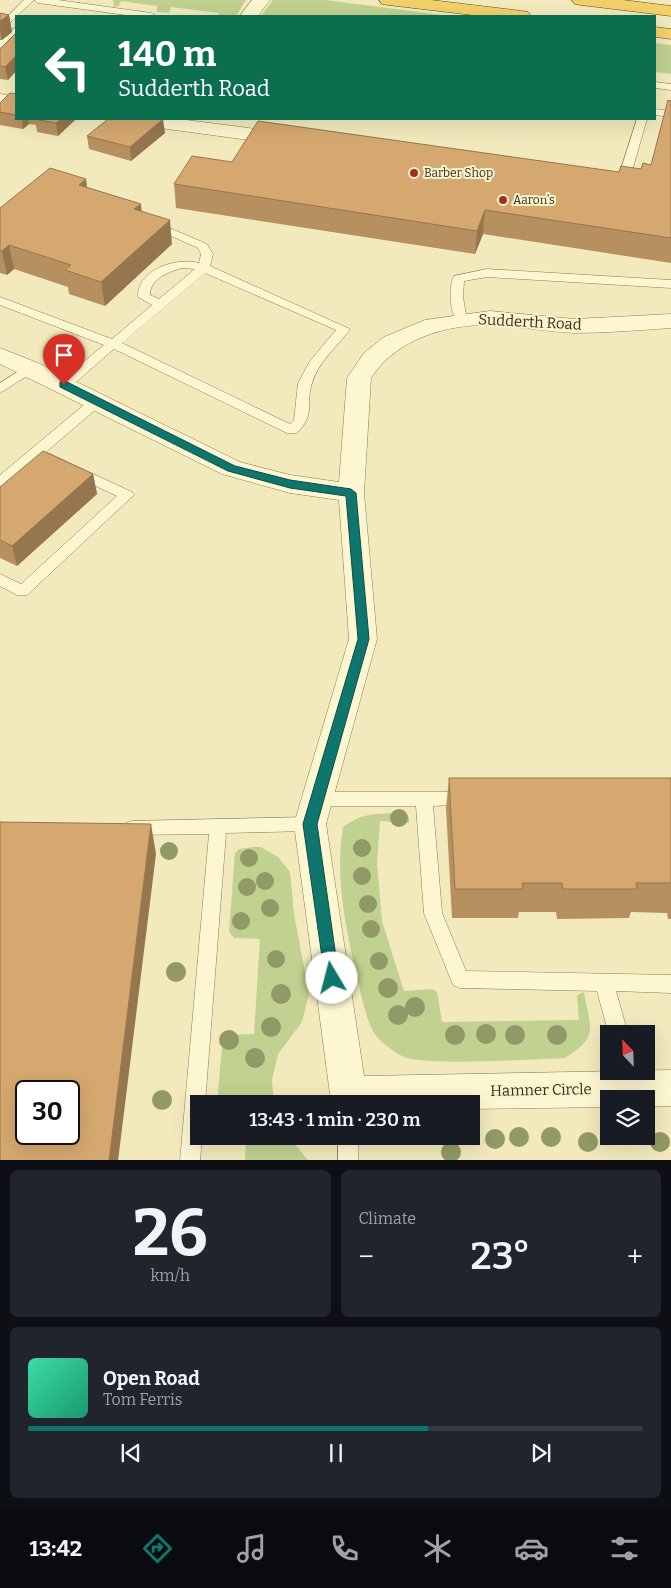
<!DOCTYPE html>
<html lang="en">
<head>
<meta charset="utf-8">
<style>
  body { margin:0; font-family:Bitter,serif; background:#20242c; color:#f1f3f6; height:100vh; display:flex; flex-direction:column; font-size:19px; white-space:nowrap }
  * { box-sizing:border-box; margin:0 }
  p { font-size:16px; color:#9ea1a6 }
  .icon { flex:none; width:28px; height:28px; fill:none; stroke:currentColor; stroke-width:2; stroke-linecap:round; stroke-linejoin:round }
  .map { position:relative; height:1160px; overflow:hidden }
  .panel { display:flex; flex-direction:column; gap:10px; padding:10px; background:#0d0f14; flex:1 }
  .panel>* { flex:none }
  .hud { position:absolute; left:15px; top:15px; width:641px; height:105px; border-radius:0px; box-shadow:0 5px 20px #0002; background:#0b6e4f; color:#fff; overflow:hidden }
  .needle { width:32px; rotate:337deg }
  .tools { position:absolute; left:600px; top:1025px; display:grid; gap:10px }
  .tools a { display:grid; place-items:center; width:55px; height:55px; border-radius:0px; background:#171b24; box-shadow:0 5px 20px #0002; font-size:25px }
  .speed { position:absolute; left:15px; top:1080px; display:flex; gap:10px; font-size:25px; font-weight:700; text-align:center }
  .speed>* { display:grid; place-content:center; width:65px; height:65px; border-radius:50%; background:#171b24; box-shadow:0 5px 20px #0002; line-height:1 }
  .speed .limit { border:2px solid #111; border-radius:8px; background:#fff; color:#111 }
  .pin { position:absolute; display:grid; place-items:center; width:42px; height:42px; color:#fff; margin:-51px -21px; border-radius:50% 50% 50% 0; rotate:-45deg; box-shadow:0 0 5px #0007 }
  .pin .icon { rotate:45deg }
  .me { position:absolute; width:55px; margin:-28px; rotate:352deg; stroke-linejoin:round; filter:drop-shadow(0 0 4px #0008) }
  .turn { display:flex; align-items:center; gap:18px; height:105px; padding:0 20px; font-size:22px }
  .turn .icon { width:65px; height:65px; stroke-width:2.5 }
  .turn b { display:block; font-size:35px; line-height:42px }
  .big { font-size:38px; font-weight:600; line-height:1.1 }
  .panel .card { flex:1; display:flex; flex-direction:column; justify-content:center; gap:8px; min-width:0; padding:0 18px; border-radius:8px; background:#20242c }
  .panel .dial { align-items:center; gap:0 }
  .dial b { font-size:65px; line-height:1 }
  .song { display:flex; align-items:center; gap:15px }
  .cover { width:60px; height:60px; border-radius:8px; background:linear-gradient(135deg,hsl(160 70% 55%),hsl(160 70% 35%)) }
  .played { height:5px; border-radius:2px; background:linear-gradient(90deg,#0f766e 65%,#363941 65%) }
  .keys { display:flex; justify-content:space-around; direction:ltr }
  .heat { display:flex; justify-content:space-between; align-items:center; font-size:28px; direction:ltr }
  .panel .tiles { flex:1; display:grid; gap:10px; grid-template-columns:1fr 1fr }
  .card:last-child { grid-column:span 2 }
  .trip { position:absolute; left:190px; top:1095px; width:290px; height:50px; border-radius:0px; background:#171b24; box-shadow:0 5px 20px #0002; font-weight:600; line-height:50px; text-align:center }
  .tab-bar { display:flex; height:80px; justify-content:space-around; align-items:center; background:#090b0e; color:#9ea1a6 }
  .tab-bar .icon { width:35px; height:35px }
  .tab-bar .selected { color:#0f766e }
  .tab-bar b { font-size:22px; color:#f1f3f6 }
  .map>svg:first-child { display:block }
  .green { fill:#c1d190 }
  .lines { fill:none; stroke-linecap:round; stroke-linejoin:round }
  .service-casing { stroke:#8c7a54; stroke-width:1 }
  .minor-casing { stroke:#8c7a54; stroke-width:1 }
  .trunk-casing { stroke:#594629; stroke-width:1 }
  .service { fill:#fcf6d1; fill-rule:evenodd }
  .minor { fill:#fcf6d1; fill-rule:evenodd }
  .trunk { fill:#f3d16a; fill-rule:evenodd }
  .tree { fill:#919a66 }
  .wall { fill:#b7905f }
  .shaded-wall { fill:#95764e }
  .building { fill:#d5a86f; stroke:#95764e; fill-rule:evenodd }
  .route { fill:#0f766e; stroke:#0a4d48 }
  .poi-dot { fill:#a22f1e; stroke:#f9f3ce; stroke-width:2 }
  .labels { text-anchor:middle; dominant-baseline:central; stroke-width:4; stroke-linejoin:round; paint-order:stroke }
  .far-poi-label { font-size:12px; fill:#3a2e1b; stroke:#f9f3ce; text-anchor:start }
  .street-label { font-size:15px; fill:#3a2e1b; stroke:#f9f3ce }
</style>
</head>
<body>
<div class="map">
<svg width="671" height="1161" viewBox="0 0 671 1161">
  <rect width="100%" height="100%" fill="#f2eabd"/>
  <path class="green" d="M113,0H246L236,16H219L218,13L171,7L169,13L157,12V6L121,1L119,6L114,7Z
    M273,0H325L450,16H261Z
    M655,43L671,45V74L655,72Z
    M405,813L409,818V823L380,821L377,863L382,921L404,991L432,989L437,992L442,1022L579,1020L577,995L584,992C590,1028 600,1036 565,1058C535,1059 422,1067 402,1056C393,1051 378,1041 373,1031C364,1014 361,992 356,973C345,923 335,878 343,827C365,811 380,814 405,813Z
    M253,847H261L278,857L290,872L294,914L309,994L302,1022L278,1054L272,1080L274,1104H217L223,1035L254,1034L260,939L234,938L229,932L235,853L239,849Z
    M230,1136H288L308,1160H245L246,1138Z"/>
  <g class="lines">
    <defs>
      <path id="service" d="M24,0H58L151,13L156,16H133L38,3L34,0L0,32V24Z
        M16,27V35L0,48V40Z
        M655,82L671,84V90L655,88Z
        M655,109L671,111V117L655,115Z
        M637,119H647L628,185L622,188L616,185Z
        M153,221L207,244L213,254L210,266L350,329C338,346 318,362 312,383C305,405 316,414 297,433H287L114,349L69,388H59L57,385L59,382L104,345L0,305V297L112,339L152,305L138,297C137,269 177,257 199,263L201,254L198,248L149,226V222ZM182,268L195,269L159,299L150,295C150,279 168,272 182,268ZM205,273L336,330L310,361L298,383L294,420L290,424L122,343Z
        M487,269L671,280V288L487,277L464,281L463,297L467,320L461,324L457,323C450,311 448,288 454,276Z
        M30,364L35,365L36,368L35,371L0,393V383Z
        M96,398L101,399L103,402L101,405L46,452L132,492L134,495L27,595H17L0,586V574L21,584L117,496L37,459L5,486L0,488V475L91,399Z
        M317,792H466L472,794L475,799L472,804L433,806L442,913L466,971L671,975V993L616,991L628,1034L609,1035L597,991L460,988L453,985L424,913L416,806H317L311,804L308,799L311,794Z
        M310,817L316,819L319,824L316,829L310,831L226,833L205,1104H199V1136H202L200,1161H180L209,834L132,835L126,833L123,828L126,823L132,821Z
        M338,1136H358V1161H338Z"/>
      <path id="minor" d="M252,0H270L258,16H240Z
        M0,94L16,96V108L0,106Z
        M129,119H179L256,129L263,131L266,135L263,139L256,141L138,125L131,123Z
        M490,311L575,319L671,314V328C639,330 607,333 575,333C547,332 519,326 491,325C447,324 396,339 371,378L364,493L377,639L326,824L364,1076L671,1070V1106H646V1099H609V1107L471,1109V1104H334L330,1094L294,824L349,639L339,500L290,493L222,474L0,364V348L38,363L240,462L290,475L339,482L347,378L364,353L384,337L425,320Z"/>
      <path id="trunk" d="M379,0H431L522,11L528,12L531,16H481L388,5L382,4Z
        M572,0H623L671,6V16L581,5L575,4Z
        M655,27L671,29V39L655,37Z"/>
    </defs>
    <use href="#service" class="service-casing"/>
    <use href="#minor" class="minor-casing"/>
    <use href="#trunk" class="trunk-casing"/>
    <use href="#service" class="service"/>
    <use href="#minor" class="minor"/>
    <use href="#trunk" class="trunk"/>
  </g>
  <g class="tree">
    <circle cx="399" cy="818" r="9"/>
    <circle cx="362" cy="848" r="9"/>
    <circle cx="169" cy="851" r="9"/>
    <circle cx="249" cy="858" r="9"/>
    <circle cx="362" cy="876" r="9"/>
    <circle cx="265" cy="881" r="9"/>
    <circle cx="247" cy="887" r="9"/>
    <circle cx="368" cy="904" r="9"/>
    <circle cx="270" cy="908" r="9"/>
    <circle cx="241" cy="921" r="9"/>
    <circle cx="371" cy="929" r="9"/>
    <circle cx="276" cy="959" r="9"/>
    <circle cx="379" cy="961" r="9"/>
    <circle cx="176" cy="972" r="10"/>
    <circle cx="388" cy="988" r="10"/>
    <circle cx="281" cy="994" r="10"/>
    <circle cx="415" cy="1007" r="10"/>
    <circle cx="398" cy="1015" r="10"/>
    <circle cx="271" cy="1027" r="10"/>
    <circle cx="486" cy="1034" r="10"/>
    <circle cx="455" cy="1035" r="10"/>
    <circle cx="515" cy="1035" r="10"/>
    <circle cx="557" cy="1035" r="10"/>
    <circle cx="229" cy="1040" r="10"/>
    <circle cx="255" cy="1058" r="10"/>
    <circle cx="162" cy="1100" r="10"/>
    <circle cx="519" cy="1137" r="10"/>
    <circle cx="551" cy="1137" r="10"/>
    <circle cx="495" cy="1139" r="10"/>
    <circle cx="588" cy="1142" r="10"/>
    <circle cx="660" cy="1142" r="10"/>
    <circle cx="451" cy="1152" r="10"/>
  </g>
  <path class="wall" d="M0,13L9,15L12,32L2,40H0Z
    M16,33V71L8,80L0,79V49Z
    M16,94V119H76L58,136L37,132L36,125L29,124L23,129L0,125V103Z
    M671,101V263L483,234L475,254L176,208L174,184L232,162L619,172L641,169L651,165Z
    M165,133L131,161L89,149L87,136Z
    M87,188L141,204V211L172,244L105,306L69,294L68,287L14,269L7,275L0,273V208Z
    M93,474L97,494L17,566L0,558V487Z
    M449,778H671V919H668L667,913L631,912L629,918L557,919L556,912H519L518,918H452L446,808Z"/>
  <path class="shaded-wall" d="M9,15L12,32L2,40L0,29V21Z
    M16,56V71L8,80L5,67Z
    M22,119H28L29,124L23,129Z
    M61,119H76L58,136L56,123Z
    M163,119L165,133L131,161L130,147Z
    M86,179L89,203L79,185Z
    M141,204L143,228L134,209Z
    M485,210L483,234L475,254L477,231Z
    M170,220L172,244L105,306L101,282Z
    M9,245L14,269L7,275L2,251Z
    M93,474L97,494L17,566L12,546Z
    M151,824L156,854L118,1161H109Z"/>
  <path class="building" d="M0,13L9,15L0,21Z
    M16,33V56L5,67L0,66V49Z
    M10,93L16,94V115L0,112V103Z
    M668,100L671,101V238L485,210L477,231L174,184L192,156L232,162L258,121L619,172L621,166L641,169L643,163L651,165Z
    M35,119H61L56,123Z
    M108,119H163L130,147L87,136Z
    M50,168L86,179L79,185L141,204L134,209L170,220L101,282L65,270L71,265L9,245L2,251H0V208Z
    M43,451L93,474L12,546L0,540V487Z
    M449,778H671V883H636L637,889H563L562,883H522L523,889H455Z
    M0,822L151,824L109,1161H0ZM26,1091H69V1134H26Z"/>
  <path class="route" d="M60,382H67L235,466L290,480L351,489L356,493L369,639L317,824L339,978L337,983L332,985L327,983L325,978L303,824L358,639L346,496L290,488L228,471L60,387Z"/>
  <g class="poi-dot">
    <circle cx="414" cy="173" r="5"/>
    <circle cx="503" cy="200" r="5"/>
  </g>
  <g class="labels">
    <g class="far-poi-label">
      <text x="424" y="173">Barber Shop</text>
      <text x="513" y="200">Aaron's</text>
    </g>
    <g class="street-label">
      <text transform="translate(530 322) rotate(3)">Sudderth Road</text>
      <text transform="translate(541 1090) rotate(-1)">Hamner Circle</text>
    </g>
  </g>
</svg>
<div class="tools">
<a><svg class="needle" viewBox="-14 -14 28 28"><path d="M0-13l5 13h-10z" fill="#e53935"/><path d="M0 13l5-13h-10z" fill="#9ea1a6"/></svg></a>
<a><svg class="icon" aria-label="layers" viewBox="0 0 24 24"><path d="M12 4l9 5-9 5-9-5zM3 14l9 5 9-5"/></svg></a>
</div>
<div class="speed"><div class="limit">30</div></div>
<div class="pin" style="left:64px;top:385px;background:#d93025"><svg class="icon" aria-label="arrive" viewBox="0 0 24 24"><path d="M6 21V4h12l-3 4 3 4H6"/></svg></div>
<svg class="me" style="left:332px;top:978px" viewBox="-20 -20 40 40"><circle r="19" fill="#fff"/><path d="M0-13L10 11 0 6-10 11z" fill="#0f766e"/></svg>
<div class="trip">13:43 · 1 min · 230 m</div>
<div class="hud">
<div class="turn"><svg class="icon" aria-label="left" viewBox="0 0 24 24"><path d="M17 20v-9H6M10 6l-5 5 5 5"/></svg><div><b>140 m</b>Sudderth Road</div></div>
</div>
</div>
<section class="panel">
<div class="tiles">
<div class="card dial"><b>26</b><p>km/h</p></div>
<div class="card"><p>Climate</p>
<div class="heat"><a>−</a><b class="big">23°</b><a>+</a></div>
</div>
<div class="card">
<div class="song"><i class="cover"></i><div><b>Open Road</b><p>Tom Ferris</p></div></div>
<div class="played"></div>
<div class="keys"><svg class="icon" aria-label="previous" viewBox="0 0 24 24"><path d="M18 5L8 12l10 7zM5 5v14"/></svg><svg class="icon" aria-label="pause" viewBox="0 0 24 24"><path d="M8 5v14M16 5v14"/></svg><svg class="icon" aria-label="next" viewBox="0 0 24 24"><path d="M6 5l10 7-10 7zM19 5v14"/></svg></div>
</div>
</div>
</section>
<nav class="tab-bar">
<b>13:42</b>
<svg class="icon selected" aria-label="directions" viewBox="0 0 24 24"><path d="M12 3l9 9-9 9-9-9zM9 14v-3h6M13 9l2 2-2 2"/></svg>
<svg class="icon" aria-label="music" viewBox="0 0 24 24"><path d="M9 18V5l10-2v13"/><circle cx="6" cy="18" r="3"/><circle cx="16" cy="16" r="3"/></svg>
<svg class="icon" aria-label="phone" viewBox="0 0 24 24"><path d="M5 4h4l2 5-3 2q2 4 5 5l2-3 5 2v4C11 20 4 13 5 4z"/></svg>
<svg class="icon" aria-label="climate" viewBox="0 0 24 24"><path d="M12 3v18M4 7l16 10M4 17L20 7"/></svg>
<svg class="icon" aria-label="car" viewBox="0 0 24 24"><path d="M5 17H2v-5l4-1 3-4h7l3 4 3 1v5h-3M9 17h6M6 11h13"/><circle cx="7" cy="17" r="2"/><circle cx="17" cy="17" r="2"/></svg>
<svg class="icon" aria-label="filters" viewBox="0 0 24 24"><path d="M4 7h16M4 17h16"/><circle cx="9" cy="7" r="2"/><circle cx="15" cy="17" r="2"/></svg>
</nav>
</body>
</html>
